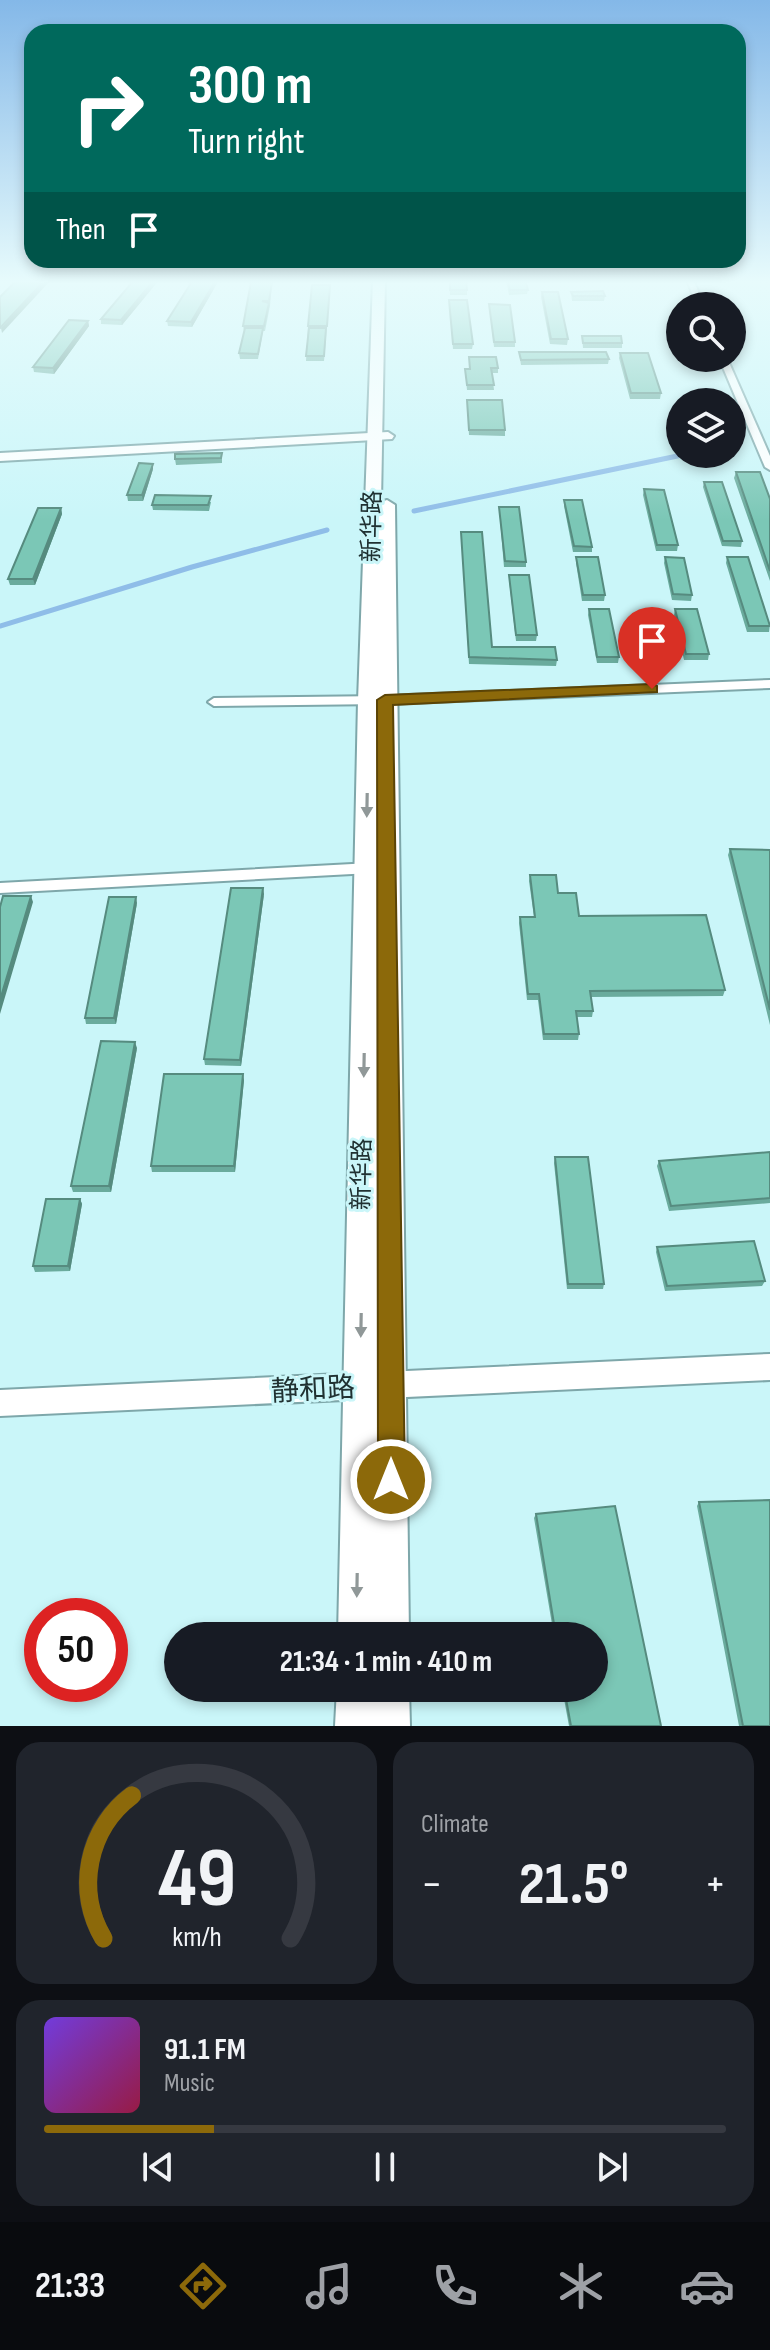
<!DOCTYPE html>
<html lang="en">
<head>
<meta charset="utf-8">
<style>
  body { margin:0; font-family:"Sofia Sans Condensed","Noto Sans SC",sans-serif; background:#20242c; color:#f1f3f6; height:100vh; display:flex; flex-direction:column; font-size:30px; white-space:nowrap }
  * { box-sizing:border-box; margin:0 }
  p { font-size:26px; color:#9ea1a6 }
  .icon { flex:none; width:44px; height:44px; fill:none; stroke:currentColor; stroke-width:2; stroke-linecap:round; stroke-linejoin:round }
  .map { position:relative; height:1726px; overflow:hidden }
  .side { display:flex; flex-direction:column; gap:16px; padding:16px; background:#0d0f14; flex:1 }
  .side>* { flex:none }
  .hud { position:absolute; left:24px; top:24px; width:722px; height:244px; border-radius:24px; box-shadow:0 4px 12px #0003; background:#00695c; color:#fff; overflow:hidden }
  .tools { position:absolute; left:666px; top:292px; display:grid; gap:16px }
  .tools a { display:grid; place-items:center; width:80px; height:80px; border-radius:50%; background:#171b24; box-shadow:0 4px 12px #0003; font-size:40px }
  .speed { position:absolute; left:24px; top:1598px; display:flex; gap:16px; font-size:40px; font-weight:700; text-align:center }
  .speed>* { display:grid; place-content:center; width:104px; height:104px; border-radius:50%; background:#171b24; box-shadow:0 4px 12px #0003; line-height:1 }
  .speed .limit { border:12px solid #d22; background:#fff; color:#111 }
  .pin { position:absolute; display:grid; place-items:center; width:68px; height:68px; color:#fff; margin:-82px -34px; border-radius:50% 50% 50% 0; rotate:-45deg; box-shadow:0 0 8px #0007 }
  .pin .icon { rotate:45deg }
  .me { position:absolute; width:88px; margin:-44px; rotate:0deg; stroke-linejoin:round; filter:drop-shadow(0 0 6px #0008) }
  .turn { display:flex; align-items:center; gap:28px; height:168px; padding:0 32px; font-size:36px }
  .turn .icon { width:104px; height:104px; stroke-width:2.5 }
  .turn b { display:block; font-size:56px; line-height:68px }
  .then { display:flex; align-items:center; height:76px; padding:0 32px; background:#0003; gap:16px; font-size:30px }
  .big { font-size:60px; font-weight:700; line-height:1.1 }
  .side .widget { flex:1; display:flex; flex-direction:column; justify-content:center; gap:12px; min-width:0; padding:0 28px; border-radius:24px; background:#20242c }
  .side .dial { align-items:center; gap:0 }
  .dial svg { height:208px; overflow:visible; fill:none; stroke:#363941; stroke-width:7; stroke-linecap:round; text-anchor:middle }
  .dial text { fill:#f1f3f6; stroke:none }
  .song { display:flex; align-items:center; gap:24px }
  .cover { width:96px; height:96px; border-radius:12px; background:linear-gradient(135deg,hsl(260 70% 55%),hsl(340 70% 35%)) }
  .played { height:8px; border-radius:4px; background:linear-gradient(90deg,#8c690a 25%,#363941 25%) }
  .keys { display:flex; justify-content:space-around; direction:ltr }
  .heat { display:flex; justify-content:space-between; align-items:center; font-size:44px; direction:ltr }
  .side .tiles { flex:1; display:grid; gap:16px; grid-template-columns:1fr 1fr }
  .widget:last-child { grid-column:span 2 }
  .trip { position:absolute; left:164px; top:1622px; width:444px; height:80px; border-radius:40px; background:#171b24; box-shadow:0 4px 12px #0003; font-weight:700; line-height:80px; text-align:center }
  .tab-bar { display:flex; height:128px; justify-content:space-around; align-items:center; background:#090b0e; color:#9ea1a6 }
  .tab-bar .icon { width:56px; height:56px }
  .tab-bar .selected { color:#8c690a }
  .tab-bar b { font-size:36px; color:#f1f3f6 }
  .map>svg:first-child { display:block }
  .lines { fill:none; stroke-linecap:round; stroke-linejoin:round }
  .stream { stroke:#8fbde8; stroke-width:5 }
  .minor-casing { stroke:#7ea7aa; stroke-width:4 }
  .tertiary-casing { stroke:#7ea7aa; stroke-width:4 }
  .secondary-casing { stroke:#7ea7aa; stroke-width:4 }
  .minor { fill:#fff; fill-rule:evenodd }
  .tertiary { fill:#fff; fill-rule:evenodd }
  .secondary { fill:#fff; fill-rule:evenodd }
  .wall { fill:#6aab9d }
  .shaded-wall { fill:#568b7f }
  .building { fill:#7bc7b6; stroke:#568b7f; stroke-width:2 }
  .oneway { fill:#909898 }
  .route { fill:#8c690a; stroke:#5b4406; stroke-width:2 }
  .labels { text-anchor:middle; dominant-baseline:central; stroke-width:6; stroke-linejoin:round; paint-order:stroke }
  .street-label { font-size:24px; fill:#203132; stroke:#caf6f9 }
  .near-street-label { font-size:28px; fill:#203132; stroke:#caf6f9 }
</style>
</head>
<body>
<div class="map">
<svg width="770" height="1726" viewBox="0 0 770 1726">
  <rect width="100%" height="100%" fill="#caf6f9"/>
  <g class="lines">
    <path class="stream" d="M414,511L687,454
      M0,626L192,567L327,530"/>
    <defs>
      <path id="minor" d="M687,280H693L705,306H697Z
        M719,358H727L770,456V470L765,467Z
        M770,680V688L385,704L214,706L208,702L214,698L385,696Z
        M371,863L378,868L371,873L0,893V883Z"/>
      <path id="tertiary" d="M388,432L394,436L392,439L0,461V453Z
        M770,1354V1380L0,1416V1390Z"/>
      <path id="secondary" d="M373,280H385L381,502L387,500L395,505L409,1636H338L358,701Z
        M337,1688H409L410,1726H335Z"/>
    </defs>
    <use href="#minor" class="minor-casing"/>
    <use href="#tertiary" class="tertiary-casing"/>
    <use href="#secondary" class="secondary-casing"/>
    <use href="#minor" class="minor"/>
    <use href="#tertiary" class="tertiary"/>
    <use href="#secondary" class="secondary"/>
  </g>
  <path class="wall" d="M134,280H159L122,325L101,324V319Z
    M193,280H219L192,327L168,326L167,321Z
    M449,280L467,290V295H450Z
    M506,280H525L528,290L527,294L509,295Z
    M272,282L270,306L265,331H263L258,359H240L239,353L244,331L243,326Z
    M330,290L324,361H306L308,326Z
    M542,292L568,339L567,345L550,344L541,297Z
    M571,292L605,296L604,301H572Z
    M449,300L473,344L472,349H453Z
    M489,304L515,342V347H494Z
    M88,321L89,326L54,374L34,372L33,367Z
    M582,336L622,343V348H583Z
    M519,352L609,359L608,364L521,365Z
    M620,353L661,393L660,399H630L619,358Z
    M469,357L498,368V373H492L494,390H467L465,369H469Z
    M467,400L505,430V436L469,435Z
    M222,453V463L176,465L175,459Z
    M153,469L143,501H128L127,495Z
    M736,472L770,499V581L734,478Z
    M704,482L742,541L741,547L722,546L703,487Z
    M644,489L678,545L677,551H656L643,495Z
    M564,500L592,547V552H573L564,506Z
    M211,502L209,511L153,510L152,505Z
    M499,507L526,562V567H504Z
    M61,508L62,514L35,585H10L8,579Z
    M461,532L492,647L557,660L556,666L469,664Z
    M576,557L605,595L604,601H582L576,563Z
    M665,557L692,595L691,601L672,600L664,563Z
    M727,557L770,624L769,632H747L726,563Z
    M509,575L537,635L536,641H516L509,580Z
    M589,609L619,657L618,663H597L588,615Z
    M675,609L709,654L708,660H684L674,615Z
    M730,849L770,850V1025L728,855Z
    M530,875L558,893L579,916L725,990L723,996L591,997L593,1011L592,1017H577L579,1034L578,1040H543L538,1000H527L519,923L520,917H534L529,881Z
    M264,894L241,1066L205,1065L204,1059Z
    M137,903L116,1024H86L85,1018Z
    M137,1048L111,1192H73L71,1186Z
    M244,1080L235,1172H152L151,1166Z
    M770,1152V1203L669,1211L657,1166L659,1161Z
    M555,1157L604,1284L603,1289H567L554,1163Z
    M80,1199L82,1204L70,1271L35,1272L33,1266Z
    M657,1247L765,1281L762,1286L665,1291L656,1252Z
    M699,1502L770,1726H739L697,1506Z
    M536,1514L661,1726H569L562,1688H594V1636H554L534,1518Z"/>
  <path class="shaded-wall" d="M45,280H48L49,282L2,333L1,328Z
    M154,280H159L122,325L121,320Z
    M216,280H219L192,327L191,322Z
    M88,321L89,326L54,374L53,368Z
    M153,464V469L143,501L142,495Z
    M61,508L62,514L35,585L33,579Z
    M263,888L264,894L241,1066L240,1060Z
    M31,896L33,902L0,1014V1000Z
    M136,897L137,903L116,1024L114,1018Z
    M135,1042L137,1048L111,1192L109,1186Z
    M243,1074L244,1080L235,1172L234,1166Z
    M80,1199L82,1204L70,1271L68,1266Z"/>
  <path class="building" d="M17,280H45L0,328V297Z
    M134,280H154L121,320L101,319Z
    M193,280H216L191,322L167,321Z
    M450,280H466L467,290H450Z
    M507,280H525L528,290H510Z
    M251,282H272L269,301H262L269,303L264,326H243Z
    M312,285H330L327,326H308Z
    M603,291L605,296H573L571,292Z
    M542,292H558L568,339H551Z
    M449,300H467L473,344H453Z
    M489,304L510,305L515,342H494Z
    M69,320L88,321L53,368L33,367Z
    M245,328H263L258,354L239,353Z
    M309,328H326L324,356H306Z
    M582,336H621L622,343H583Z
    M519,352H606L609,359L521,360Z
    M620,353H648L661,393H631Z
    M469,357H496L498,368H491L494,385H467L465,369H470Z
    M467,400H502L505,430H469Z
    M222,453L221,458L175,459V454Z
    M139,463L153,464L142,495H127Z
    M736,472H760L770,499V571Z
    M704,482H722L742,541H723Z
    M644,489L664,490L678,545H657Z
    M155,495L211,496L208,505H152Z
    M564,500H582L592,547L574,546Z
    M499,507H519L526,562L505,561Z
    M38,508H61L33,579H8Z
    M461,532H482L492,647H555L557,660L469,657Z
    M576,557H598L605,595H583Z
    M665,557L684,558L692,595L673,594Z
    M727,557H748L770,626H749Z
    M509,575H529L537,635H516Z
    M589,609H609L619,657H597Z
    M675,609H697L709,654H686Z
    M730,849L770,850V1010Z
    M530,875H556L558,893H576L579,916L706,915L725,990L590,991L593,1011H576L579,1034H544L539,994H528L520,917H535Z
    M231,888H263L240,1060L204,1059Z
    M3,896H31L0,1000V907Z
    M109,897H136L114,1018H85Z
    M101,1041L135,1042L109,1186H71Z
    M164,1074H243L234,1166H151Z
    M770,1152V1198L671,1206L659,1161Z
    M555,1157H588L604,1284H568Z
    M46,1199H80L68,1266H33Z
    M754,1241L765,1281L667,1286L657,1247Z
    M770,1500V1726H743L699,1502Z
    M615,1506L661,1726H571L564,1688H594V1636H556L536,1514Z"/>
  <defs><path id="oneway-solid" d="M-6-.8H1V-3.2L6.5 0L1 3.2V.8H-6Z" transform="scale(2)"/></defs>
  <g class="oneway">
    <use href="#oneway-solid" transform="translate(367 805) rotate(91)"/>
    <use href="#oneway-solid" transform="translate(364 1065) rotate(91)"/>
    <use href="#oneway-solid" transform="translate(361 1325) rotate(91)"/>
    <use href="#oneway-solid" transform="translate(357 1585) rotate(91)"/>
  </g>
  <linearGradient id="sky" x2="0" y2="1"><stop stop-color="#84b8e8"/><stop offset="0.54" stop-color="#e7fbfc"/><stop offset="1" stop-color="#e7fbfc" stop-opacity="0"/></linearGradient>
  <rect width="770" height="521" fill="url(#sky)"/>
  <path class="route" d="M652,684L657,686V692L393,705L405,1480L401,1490L391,1494L382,1490L378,1480L377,700L385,695Z"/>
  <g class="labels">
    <g class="street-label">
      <text transform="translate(372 526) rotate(-89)">新华路</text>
      <text transform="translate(362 1174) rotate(-89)">新华路</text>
    </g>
    <g class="near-street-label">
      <text transform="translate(313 1390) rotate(-3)">静和路</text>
    </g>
  </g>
</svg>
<div class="tools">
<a><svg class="icon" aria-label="search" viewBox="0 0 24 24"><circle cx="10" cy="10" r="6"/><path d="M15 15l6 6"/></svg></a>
<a><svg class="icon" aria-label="layers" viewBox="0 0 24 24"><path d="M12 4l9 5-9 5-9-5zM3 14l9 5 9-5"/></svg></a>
</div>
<div class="speed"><div class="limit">50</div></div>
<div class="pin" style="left:652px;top:689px;background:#d93025"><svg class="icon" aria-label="arrive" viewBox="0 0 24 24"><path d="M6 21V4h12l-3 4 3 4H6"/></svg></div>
<svg class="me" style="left:391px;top:1480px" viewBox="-20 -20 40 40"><circle r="17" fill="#8c690a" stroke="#fff" stroke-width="3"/><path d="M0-11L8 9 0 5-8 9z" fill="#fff"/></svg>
<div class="trip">21:34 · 1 min · 410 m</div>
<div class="hud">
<div class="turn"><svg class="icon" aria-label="right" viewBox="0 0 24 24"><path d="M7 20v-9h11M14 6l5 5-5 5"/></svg><div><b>300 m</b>Turn right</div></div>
<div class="then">Then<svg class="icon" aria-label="arrive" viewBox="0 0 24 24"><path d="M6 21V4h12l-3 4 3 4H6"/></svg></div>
</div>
</div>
<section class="side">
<div class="tiles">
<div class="widget dial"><svg viewBox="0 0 100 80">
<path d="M14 69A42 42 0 1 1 86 69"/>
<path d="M14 69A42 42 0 0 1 25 14" stroke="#8c690a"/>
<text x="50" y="56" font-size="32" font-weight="700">49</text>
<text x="50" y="72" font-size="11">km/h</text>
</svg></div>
<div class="widget"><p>Climate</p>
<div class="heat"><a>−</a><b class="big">21.5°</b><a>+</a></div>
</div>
<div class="widget">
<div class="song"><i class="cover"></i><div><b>91.1 FM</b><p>Music</p></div></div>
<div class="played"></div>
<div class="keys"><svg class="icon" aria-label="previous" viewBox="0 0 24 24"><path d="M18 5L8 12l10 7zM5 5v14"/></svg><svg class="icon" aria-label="pause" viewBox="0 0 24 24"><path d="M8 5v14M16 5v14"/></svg><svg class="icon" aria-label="next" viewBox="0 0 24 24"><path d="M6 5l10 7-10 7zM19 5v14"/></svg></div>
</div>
</div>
</section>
<nav class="tab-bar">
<b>21:33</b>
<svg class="icon selected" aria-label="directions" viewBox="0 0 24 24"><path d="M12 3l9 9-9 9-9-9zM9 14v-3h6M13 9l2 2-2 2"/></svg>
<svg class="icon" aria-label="music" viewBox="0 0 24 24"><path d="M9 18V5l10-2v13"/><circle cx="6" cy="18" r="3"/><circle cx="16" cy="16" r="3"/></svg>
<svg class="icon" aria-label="phone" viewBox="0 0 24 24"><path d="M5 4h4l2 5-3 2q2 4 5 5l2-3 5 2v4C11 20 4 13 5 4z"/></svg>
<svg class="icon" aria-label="climate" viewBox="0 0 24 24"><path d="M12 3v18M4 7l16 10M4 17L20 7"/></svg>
<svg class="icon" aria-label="car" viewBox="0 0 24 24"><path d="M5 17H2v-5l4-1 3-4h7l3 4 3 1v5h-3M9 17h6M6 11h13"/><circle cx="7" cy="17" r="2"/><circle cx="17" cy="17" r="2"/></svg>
</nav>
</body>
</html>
